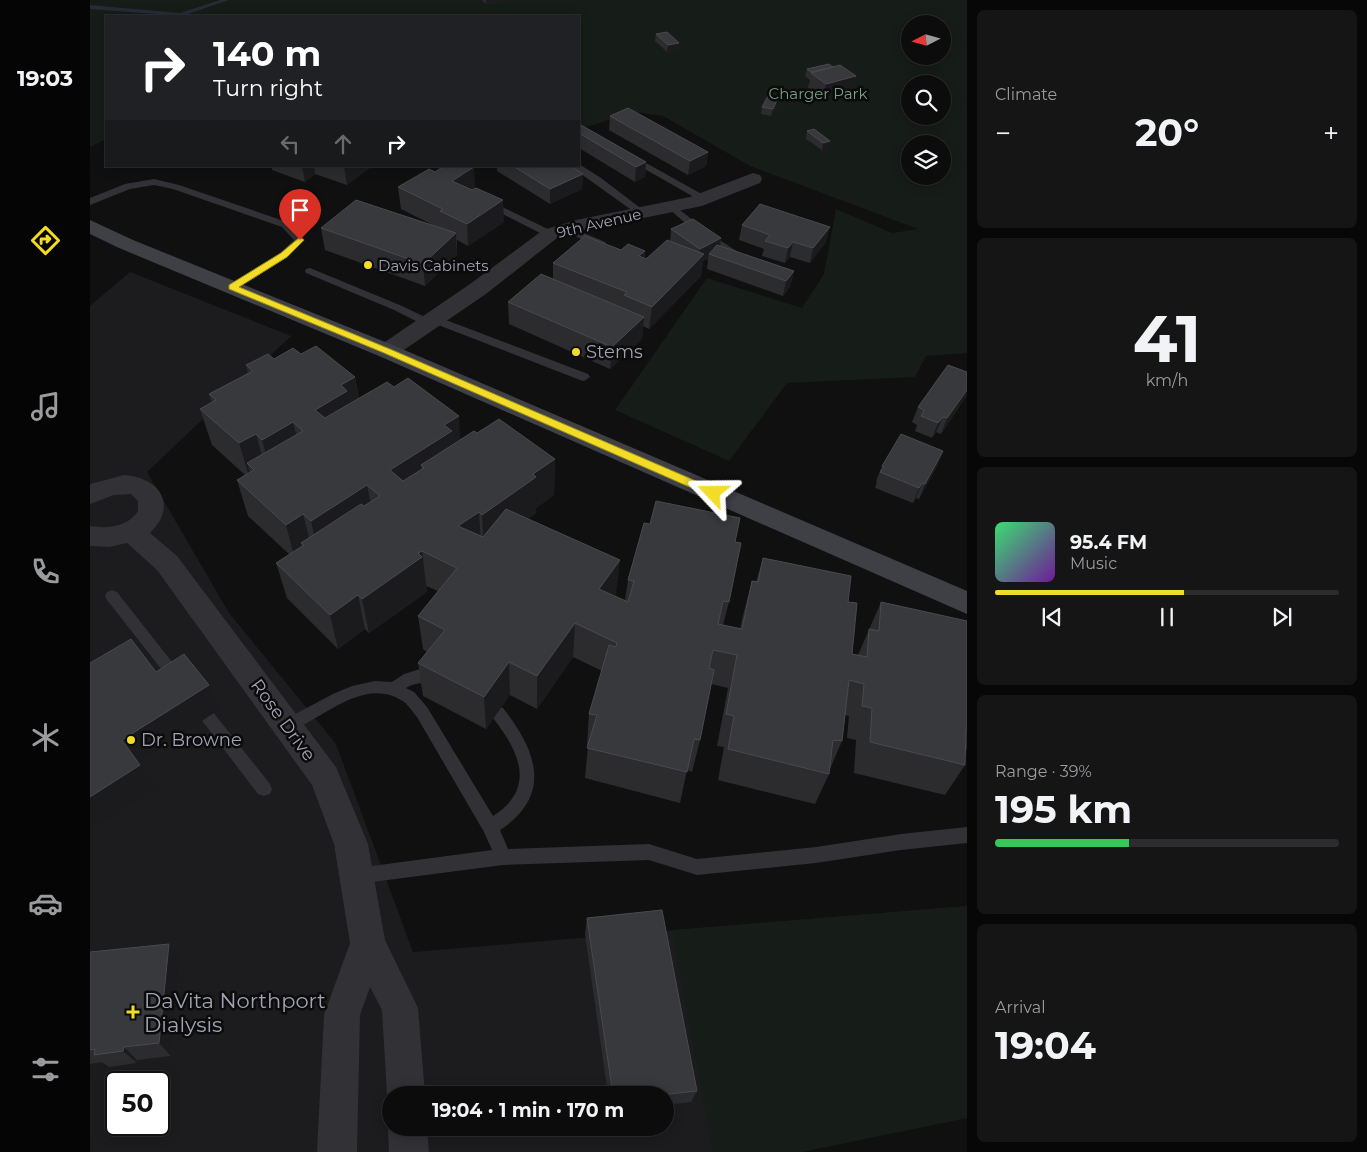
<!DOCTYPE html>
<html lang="en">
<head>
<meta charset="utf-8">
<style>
  body { margin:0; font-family:Montserrat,sans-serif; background:#151516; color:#f1f3f6; height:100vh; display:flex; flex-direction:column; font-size:19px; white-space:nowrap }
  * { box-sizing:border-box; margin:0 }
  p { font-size:16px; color:#9a9b9d }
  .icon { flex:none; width:28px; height:28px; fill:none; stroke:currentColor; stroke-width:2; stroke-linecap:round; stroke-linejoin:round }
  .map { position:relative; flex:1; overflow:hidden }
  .side { display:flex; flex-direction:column; gap:10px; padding:10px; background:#070707; width:400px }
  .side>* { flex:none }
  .banner { position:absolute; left:15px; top:15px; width:475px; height:152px; border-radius:0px; box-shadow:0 2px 12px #0003,0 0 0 1px #2c2c2e; background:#202124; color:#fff; overflow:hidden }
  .needle { width:32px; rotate:264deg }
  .fabs { position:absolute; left:811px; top:15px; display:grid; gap:10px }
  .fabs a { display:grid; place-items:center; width:50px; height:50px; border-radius:50%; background:#0c0c0d; box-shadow:0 2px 12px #0003,0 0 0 1px #2c2c2e; font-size:25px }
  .speed { position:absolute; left:15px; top:1071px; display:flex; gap:10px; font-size:25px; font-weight:700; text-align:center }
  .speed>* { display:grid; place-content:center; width:65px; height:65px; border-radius:50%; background:#0c0c0d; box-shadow:0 2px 12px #0003,0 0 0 1px #2c2c2e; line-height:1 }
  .speed .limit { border:2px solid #111; border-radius:8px; background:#fff; color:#111 }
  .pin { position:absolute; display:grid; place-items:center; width:42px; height:42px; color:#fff; margin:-51px -21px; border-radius:50% 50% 50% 0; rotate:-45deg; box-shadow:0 0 5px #0007 }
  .pin .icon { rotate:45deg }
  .me { position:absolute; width:55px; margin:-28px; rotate:293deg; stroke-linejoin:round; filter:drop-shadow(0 0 4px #0008) }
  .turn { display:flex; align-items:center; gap:18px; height:105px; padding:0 25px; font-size:22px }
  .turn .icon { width:65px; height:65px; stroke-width:2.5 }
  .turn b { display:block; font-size:35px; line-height:42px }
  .lanes { display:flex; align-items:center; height:48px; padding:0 25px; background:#0003; justify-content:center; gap:25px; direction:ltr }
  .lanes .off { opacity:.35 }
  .big { font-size:38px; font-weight:700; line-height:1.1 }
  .side .tile { flex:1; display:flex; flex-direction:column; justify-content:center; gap:8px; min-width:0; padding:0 18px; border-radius:8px; background:#151516 }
  .side .dial { align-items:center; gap:0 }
  .dial b { font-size:65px; line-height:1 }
  .song { display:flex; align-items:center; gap:15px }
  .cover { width:60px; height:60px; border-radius:8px; background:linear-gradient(135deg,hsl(140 70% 55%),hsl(280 70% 35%)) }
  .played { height:5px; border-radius:2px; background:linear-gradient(90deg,#f2dc27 55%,#2c2c2e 55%) }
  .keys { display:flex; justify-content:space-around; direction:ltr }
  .heat { display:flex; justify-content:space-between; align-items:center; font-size:28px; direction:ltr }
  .charge { height:8px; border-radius:4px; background:linear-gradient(90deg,#34c759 39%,#2c2c2e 0) }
  .trip { position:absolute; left:292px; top:1086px; width:292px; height:50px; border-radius:25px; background:#0c0c0d; box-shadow:0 2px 12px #0003,0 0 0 1px #2c2c2e; font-weight:700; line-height:50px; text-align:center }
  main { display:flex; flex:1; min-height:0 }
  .tab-bar { display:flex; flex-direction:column; width:90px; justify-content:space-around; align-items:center; background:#050505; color:#9a9b9d }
  .tab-bar .icon { width:35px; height:35px }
  .tab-bar .selected { color:#f2dc27 }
  .tab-bar b { font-size:22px; color:#f1f3f6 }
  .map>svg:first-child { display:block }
  .built { fill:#1c1c1e; fill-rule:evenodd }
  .green { fill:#161c18; fill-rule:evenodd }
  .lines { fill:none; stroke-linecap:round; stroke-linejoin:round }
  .stream { fill:#262b35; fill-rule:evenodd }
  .service { fill:#313136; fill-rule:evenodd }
  .minor { fill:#313136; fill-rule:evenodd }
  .secondary { fill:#3f3f46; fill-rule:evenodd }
  .wall { fill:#2c2c2f }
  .shaded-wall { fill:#1b1b1d }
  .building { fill:#38393d; stroke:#49494f }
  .route { fill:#f2dc27; stroke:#9d8f19 }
  .poi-dot { fill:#f2dc27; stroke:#0b0b0c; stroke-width:2 }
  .labels { text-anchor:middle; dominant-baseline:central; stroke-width:5; stroke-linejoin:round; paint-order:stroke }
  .far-park-label { font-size:15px; fill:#779e82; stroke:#0b0b0c }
  .far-street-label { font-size:15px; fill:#a1a2b2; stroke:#0b0b0c }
  .far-poi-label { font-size:15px; fill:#a1a2b2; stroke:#0b0b0c; text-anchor:start }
  .poi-label { font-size:18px; fill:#a1a2b2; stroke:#0b0b0c; text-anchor:start }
  .street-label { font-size:18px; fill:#a1a2b2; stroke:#0b0b0c }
  .near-poi-label { font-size:21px; fill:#a1a2b2; stroke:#0b0b0c; text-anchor:start }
</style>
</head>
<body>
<main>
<nav class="tab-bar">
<b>19:03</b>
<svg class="icon selected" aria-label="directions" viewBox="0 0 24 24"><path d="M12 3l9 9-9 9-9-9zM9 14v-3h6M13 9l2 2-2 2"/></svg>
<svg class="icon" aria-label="music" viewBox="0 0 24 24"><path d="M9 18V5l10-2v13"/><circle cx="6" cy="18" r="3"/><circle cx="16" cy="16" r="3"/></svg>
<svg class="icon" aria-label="phone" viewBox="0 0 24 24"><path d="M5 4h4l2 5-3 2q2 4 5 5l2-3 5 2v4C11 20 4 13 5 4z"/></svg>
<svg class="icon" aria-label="climate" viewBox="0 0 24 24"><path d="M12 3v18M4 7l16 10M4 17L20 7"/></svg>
<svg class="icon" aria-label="car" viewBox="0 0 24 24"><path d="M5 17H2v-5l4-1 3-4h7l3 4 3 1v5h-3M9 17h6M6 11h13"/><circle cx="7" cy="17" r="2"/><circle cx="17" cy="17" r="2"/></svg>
<svg class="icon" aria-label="filters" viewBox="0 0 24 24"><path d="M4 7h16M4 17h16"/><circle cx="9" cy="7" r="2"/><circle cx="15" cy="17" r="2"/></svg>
</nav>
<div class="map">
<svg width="877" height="1152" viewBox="0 0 877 1152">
  <rect width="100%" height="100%" fill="#101011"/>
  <path class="built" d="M40,272L201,336L57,472L139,613L246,744L323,952L877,906V1118L712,1152H0V306ZM26,1082H69V1125H26ZM301,1095H576V1128H301Z"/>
  <path class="green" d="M0,0H877V353L836,356L825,377L697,383L639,461L525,410L617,278L712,308L734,274L746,209L802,233L828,229L660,166L573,116L546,112L489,129V16H16V139L0,147ZM820,24H852V56H820ZM820,84H852V116H820ZM820,144H852V176H820Z
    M877,906V1118L709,1152H623L582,930Z"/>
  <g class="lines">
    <path class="stream" d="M130,0H139L92,16L0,9V5L90,13Z"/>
    <path class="service" d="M540,154L617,197L619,199L614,202L611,201L537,159V155Z
      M489,164L511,178L553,210V214H547L480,166H489Z
      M64,179L89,185L200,223L215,240L198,257L146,289H138L137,287L138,285L190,253L204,240L192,227L83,189L64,185L40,189L0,205V198L35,184Z
      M398,200L464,232L465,234L460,237L456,236L395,205V201Z
      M582,204L625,237L651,254L652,256L651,258C637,261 591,219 579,209L577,207Z
      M478,226L515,242L516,244L515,246H507L474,231L473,229Z
      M220,268L312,306L339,319L344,316L348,317L498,374L500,377L494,381L490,380L343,323L342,325H334L304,310L216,273L215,271L216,269Z
      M22,590L27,592L93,676L95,680L93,684L88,686L83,684L17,600L15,596L17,592Z
      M330,669L353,672L355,676L353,680C340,685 329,680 316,688L324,692L337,707L403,816C447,788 429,751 403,718L400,713L403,708L408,706L413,708C447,751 463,795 410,830L418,849L559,844L607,859L726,847L811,834L877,827V843L811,850L726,863L607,875L559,860L413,865L267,884L261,882L259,876L261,870L267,868L402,850L394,832L327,717C322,711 317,703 311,700C273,677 231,720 197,733L192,731L189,726L192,721L243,694L262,686L285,681L302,682L314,674Z
      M118,710L123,712L180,784L182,789L180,794L174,796L168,794L113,722L110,717L113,712Z"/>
    <path class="minor" d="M663,173L670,175L672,179L670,183L612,206L490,231L467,238L396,294L305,356L297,358L289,356L286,351L289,346L380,284L453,230L486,220L600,197Z
      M34,475C69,477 89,505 60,533L87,556L246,767L278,844L295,940L328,1008L335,1095H301V1106L297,1095L292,1010L280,987L270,1015L267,1152H227L234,1015L260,943L244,844L222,785L67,570L37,543L19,547L0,546V526C17,529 38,527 48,511V501L41,494L24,495L0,504V484Z
      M301,1121V1128H337L339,1152H299L298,1128Z"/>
    <path class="secondary" d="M0,220L43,240L305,346L877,591V614L289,356L29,248L0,234Z"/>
  </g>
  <path class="wall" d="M392,0H420L396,4Z
    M566,34L589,43L588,50L577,52L565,41Z
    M743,67L766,76L763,90L733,98L718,88L720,80L715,76L717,69Z
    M687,106L681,116L671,114L672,107Z
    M520,116L618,152L616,166L598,175L519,130Z
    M489,125L556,162L555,177L545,182L489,148Z
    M717,131L740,141L738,148L732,150L716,139Z
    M182,166H282L257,185L225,174L215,182L182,170Z
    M407,166H480L493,174L492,189L460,204L407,171Z
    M308,187L414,222L378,246L367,240V255L335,286L235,250L231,228L347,227L311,209Z
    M652,225L736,242L720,263L700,257L695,263L672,256L674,249L649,240Z
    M581,229L631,238L630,246L704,271L700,287L693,296L617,269L618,259L613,261L611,276L559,329L553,326L552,339L520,369L419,324L418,302L463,279V263L531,250L555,251V258L556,259L580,242Z
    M211,354L265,377L269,398L370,439L387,433L465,459L464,495L446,508V513L438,519L526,595L525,596L535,600L538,580L645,542L639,602L633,625L650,629L653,615L662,581L666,582L673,558L758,602L762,654L768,655L791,602L877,621V749L875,752V765L855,795L764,773L766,740L757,738L759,716L755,715L752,741L740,769L739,774L725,804L628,780L634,747L627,746L638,688L621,684L610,740L602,772L597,770L590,803L495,778L498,746L497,745L499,714L512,671L483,657L447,709L420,695L396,729L333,696L328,663L337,652L333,649L328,616L348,591L336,586L337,592L279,633L275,629L248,649L197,598L186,563L200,555L158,516L147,480L155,475L122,445L110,409L122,403L119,394L158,373L156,365L184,359Z
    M877,372V395L851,434L846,432L842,438L825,431L827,425L822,422L828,407Z
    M853,451L847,466L829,499L826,498L823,503L785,488L787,482L786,481L792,466Z
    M497,918L607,1091L601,1102L576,1105V1095H518L495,934Z
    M0,952L91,959L81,1056L47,1060V1063L19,1067L12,1062L0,1064Z"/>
  <path class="shaded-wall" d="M396,0H420L396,4Z
    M589,43L588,50L577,52L578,45Z
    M766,76L763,90L733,98L736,84Z
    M688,98L687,106L681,116L683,109Z
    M740,141L738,148L732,150L733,143Z
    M618,152L616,166L598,175L600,161Z
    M556,162L555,177L545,182L546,167Z
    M212,166H224L225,174L215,182Z
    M254,166H282L257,185Z
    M384,167L385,189L364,202L362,181Z
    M493,174L492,189L460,204V189Z
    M413,200L414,222L378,246L377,224Z
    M740,227L736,242L720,263L723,248Z
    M366,233L367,255L335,286L333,264Z
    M631,238L629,254H619L618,259L613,261L611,276L559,329L562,307L609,260L610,249Z
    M703,242L700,257L695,263L698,248Z
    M555,251L553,273L549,256Z
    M704,271L700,287L693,296L696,281Z
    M554,317L552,339L520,369L522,347Z
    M265,377L271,413L233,446L225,410L251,385Z
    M877,390V395L851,434L857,418Z
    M369,416L371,452L334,468L331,465L333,488L305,506L300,470L354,425Z
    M853,417L846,432L842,438L848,423Z
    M203,422L212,458L182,476L172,440Z
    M166,434L176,470L157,463L162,478L160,479L149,443Z
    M853,451L847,466L829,499L835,484Z
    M465,459L464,495L446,508V513L394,550L392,515L443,474Z
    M832,483L826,498L823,503L829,488Z
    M277,485L284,521L229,556L221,521Z
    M389,512L391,547L368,526Z
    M213,514L222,549L211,543L214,555L205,560L196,525Z
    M332,551L337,592L279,633L272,599Z
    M530,560L526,595L506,623L509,589Z
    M268,595L275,629L248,649L240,615Z
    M485,623L483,657L447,709V676Z
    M419,662L420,695L396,729L394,697Z
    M119,685L130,709L46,764L32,740Z
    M50,765L64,788L6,826L0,819V797Z
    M79,944L91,959L81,1056L69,1043Z
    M34,1047L47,1060V1063L33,1051Z"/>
  <path class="building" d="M577,32L589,43L578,45L566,34Z
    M739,64L743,67L721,72L717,69Z
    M750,65L766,76L736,84L721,73Z
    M678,96L688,98L683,109L672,107Z
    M538,108L618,152L600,161L520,116Z
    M489,125H491L556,162L546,167L489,133Z
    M724,129L740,141L733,143L717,131Z
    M354,166H381L384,167L362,181L382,190L386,188L413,200L377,224L350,211L353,209L308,187L339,169L345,172Z
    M423,166H480L493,174L460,189Z
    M266,200L366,233L333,264L231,228Z
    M670,204L740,227L723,248L703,242L698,248L675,241L680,235L652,225Z
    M603,219L631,238L610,249L581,229Z
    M495,236L531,250L538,244L555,251L549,256L556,259L577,240L614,254L562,307L534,295L537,292L463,263Z
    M627,245L704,271L696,281L619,254Z
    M451,274L554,317L522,347L418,302Z
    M226,346L265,377L251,385L257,391L225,410L235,418L297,382L304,387L318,378L369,416L354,425L362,431L300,470L313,481L334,468L331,465L384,431L387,433L409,419L465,459L443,474L446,477L392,515L389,512L368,526L393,537L416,509L530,560L509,589L538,602L544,581L538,580L554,523L560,524L566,501L650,518L645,542L651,543L639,602L633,601L628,624L652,629L662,581L668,582L673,558L761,576L758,602L767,603L762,654L777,657L779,629L789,631L791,602L877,621V730H876L875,765L780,742L782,708L772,706L774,684L759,680L752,741L743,740L739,774L638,749L644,716L636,714L647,655L623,650L619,668L624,670L610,740L604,739L597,772L497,748L507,715L499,714L519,645L526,647L527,643L485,623L447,676L419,662L394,697L328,663L355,630L328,616L367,568L332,551L328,553L332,557L272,599L268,595L240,615L186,563L214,545L211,543L271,504L274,506L290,496L277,485L221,521L213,514L196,525L147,480L164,470L157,463L213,431L203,422L172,440L166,434L149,443L110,409L126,400L119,394L163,371L156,365L178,354L184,359L203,348L211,354Z
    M858,365L877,372V390L857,418L853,417L848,423L831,416L834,410L828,407Z
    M811,434L853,451L835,484L832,483L829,488L790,472L794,467L792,466Z
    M41,639L66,672L94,654L119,685L32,740L50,765L0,797V663Z
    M572,910L607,1091L570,1095H523L497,918Z
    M79,944L69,1043L34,1047L33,1051L4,1055L5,1049L0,1050V952Z"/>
  <path class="route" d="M210,237L214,240L197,257L149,287L300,349L627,490L629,493L627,496H620L294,353L139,289V285L191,253Z"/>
  <g class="poi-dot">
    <circle cx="278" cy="265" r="5"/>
    <circle cx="486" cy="352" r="5"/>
    <circle cx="41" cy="740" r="5"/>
    <path d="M40.5 1004.5h5v5h5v5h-5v5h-5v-5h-5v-5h5z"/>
  </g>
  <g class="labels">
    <g class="far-park-label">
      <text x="728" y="93">Charger Park</text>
    </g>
    <g class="far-street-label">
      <text transform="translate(509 223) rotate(-13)">9th Avenue</text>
    </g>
    <g class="far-poi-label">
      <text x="288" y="265">Davis Cabinets</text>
    </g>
    <g class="poi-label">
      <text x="496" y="352">Stems</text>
      <text x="51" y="740">Dr. Browne</text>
    </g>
    <g class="street-label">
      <text transform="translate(193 720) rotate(54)">Rose Drive</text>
    </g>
    <g class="near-poi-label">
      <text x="54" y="1000">DaVita Northport<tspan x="54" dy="24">Dialysis</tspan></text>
    </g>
  </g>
</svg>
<div class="fabs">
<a><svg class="needle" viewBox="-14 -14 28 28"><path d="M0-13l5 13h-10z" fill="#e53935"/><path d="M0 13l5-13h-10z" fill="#9a9b9d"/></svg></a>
<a><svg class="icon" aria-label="search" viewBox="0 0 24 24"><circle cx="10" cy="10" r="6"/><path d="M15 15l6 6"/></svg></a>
<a><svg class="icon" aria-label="layers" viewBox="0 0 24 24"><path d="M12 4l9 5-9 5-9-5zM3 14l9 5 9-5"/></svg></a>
</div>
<div class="speed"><div class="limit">50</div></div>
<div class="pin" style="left:210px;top:240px;background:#d93025"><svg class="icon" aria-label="arrive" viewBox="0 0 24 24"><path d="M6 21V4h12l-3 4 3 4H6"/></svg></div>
<svg class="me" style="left:623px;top:493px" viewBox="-20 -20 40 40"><path d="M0-17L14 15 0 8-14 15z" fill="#f2dc27" stroke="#fff" stroke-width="4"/></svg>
<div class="trip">19:04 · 1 min · 170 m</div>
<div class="banner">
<div class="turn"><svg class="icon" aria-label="right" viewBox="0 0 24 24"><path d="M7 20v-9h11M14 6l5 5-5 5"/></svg><div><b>140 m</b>Turn right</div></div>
<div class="lanes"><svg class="icon off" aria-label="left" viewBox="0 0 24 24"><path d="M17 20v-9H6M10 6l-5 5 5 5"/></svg><svg class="icon off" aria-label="ahead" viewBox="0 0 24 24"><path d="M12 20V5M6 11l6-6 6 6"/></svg><svg class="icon" aria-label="right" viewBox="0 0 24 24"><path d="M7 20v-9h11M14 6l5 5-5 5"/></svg></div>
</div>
</div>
<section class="side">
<div class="tile"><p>Climate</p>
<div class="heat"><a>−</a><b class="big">20°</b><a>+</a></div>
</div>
<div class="tile dial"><b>41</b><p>km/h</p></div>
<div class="tile">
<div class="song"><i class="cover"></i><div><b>95.4 FM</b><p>Music</p></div></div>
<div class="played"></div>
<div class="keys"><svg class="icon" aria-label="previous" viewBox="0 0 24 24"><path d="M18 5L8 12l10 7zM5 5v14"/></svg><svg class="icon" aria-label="pause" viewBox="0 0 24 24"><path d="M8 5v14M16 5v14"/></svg><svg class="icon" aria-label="next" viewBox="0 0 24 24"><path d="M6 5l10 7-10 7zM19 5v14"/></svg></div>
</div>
<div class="tile"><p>Range · 39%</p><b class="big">195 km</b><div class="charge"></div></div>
<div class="tile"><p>Arrival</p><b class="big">19:04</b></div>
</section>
</main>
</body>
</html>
